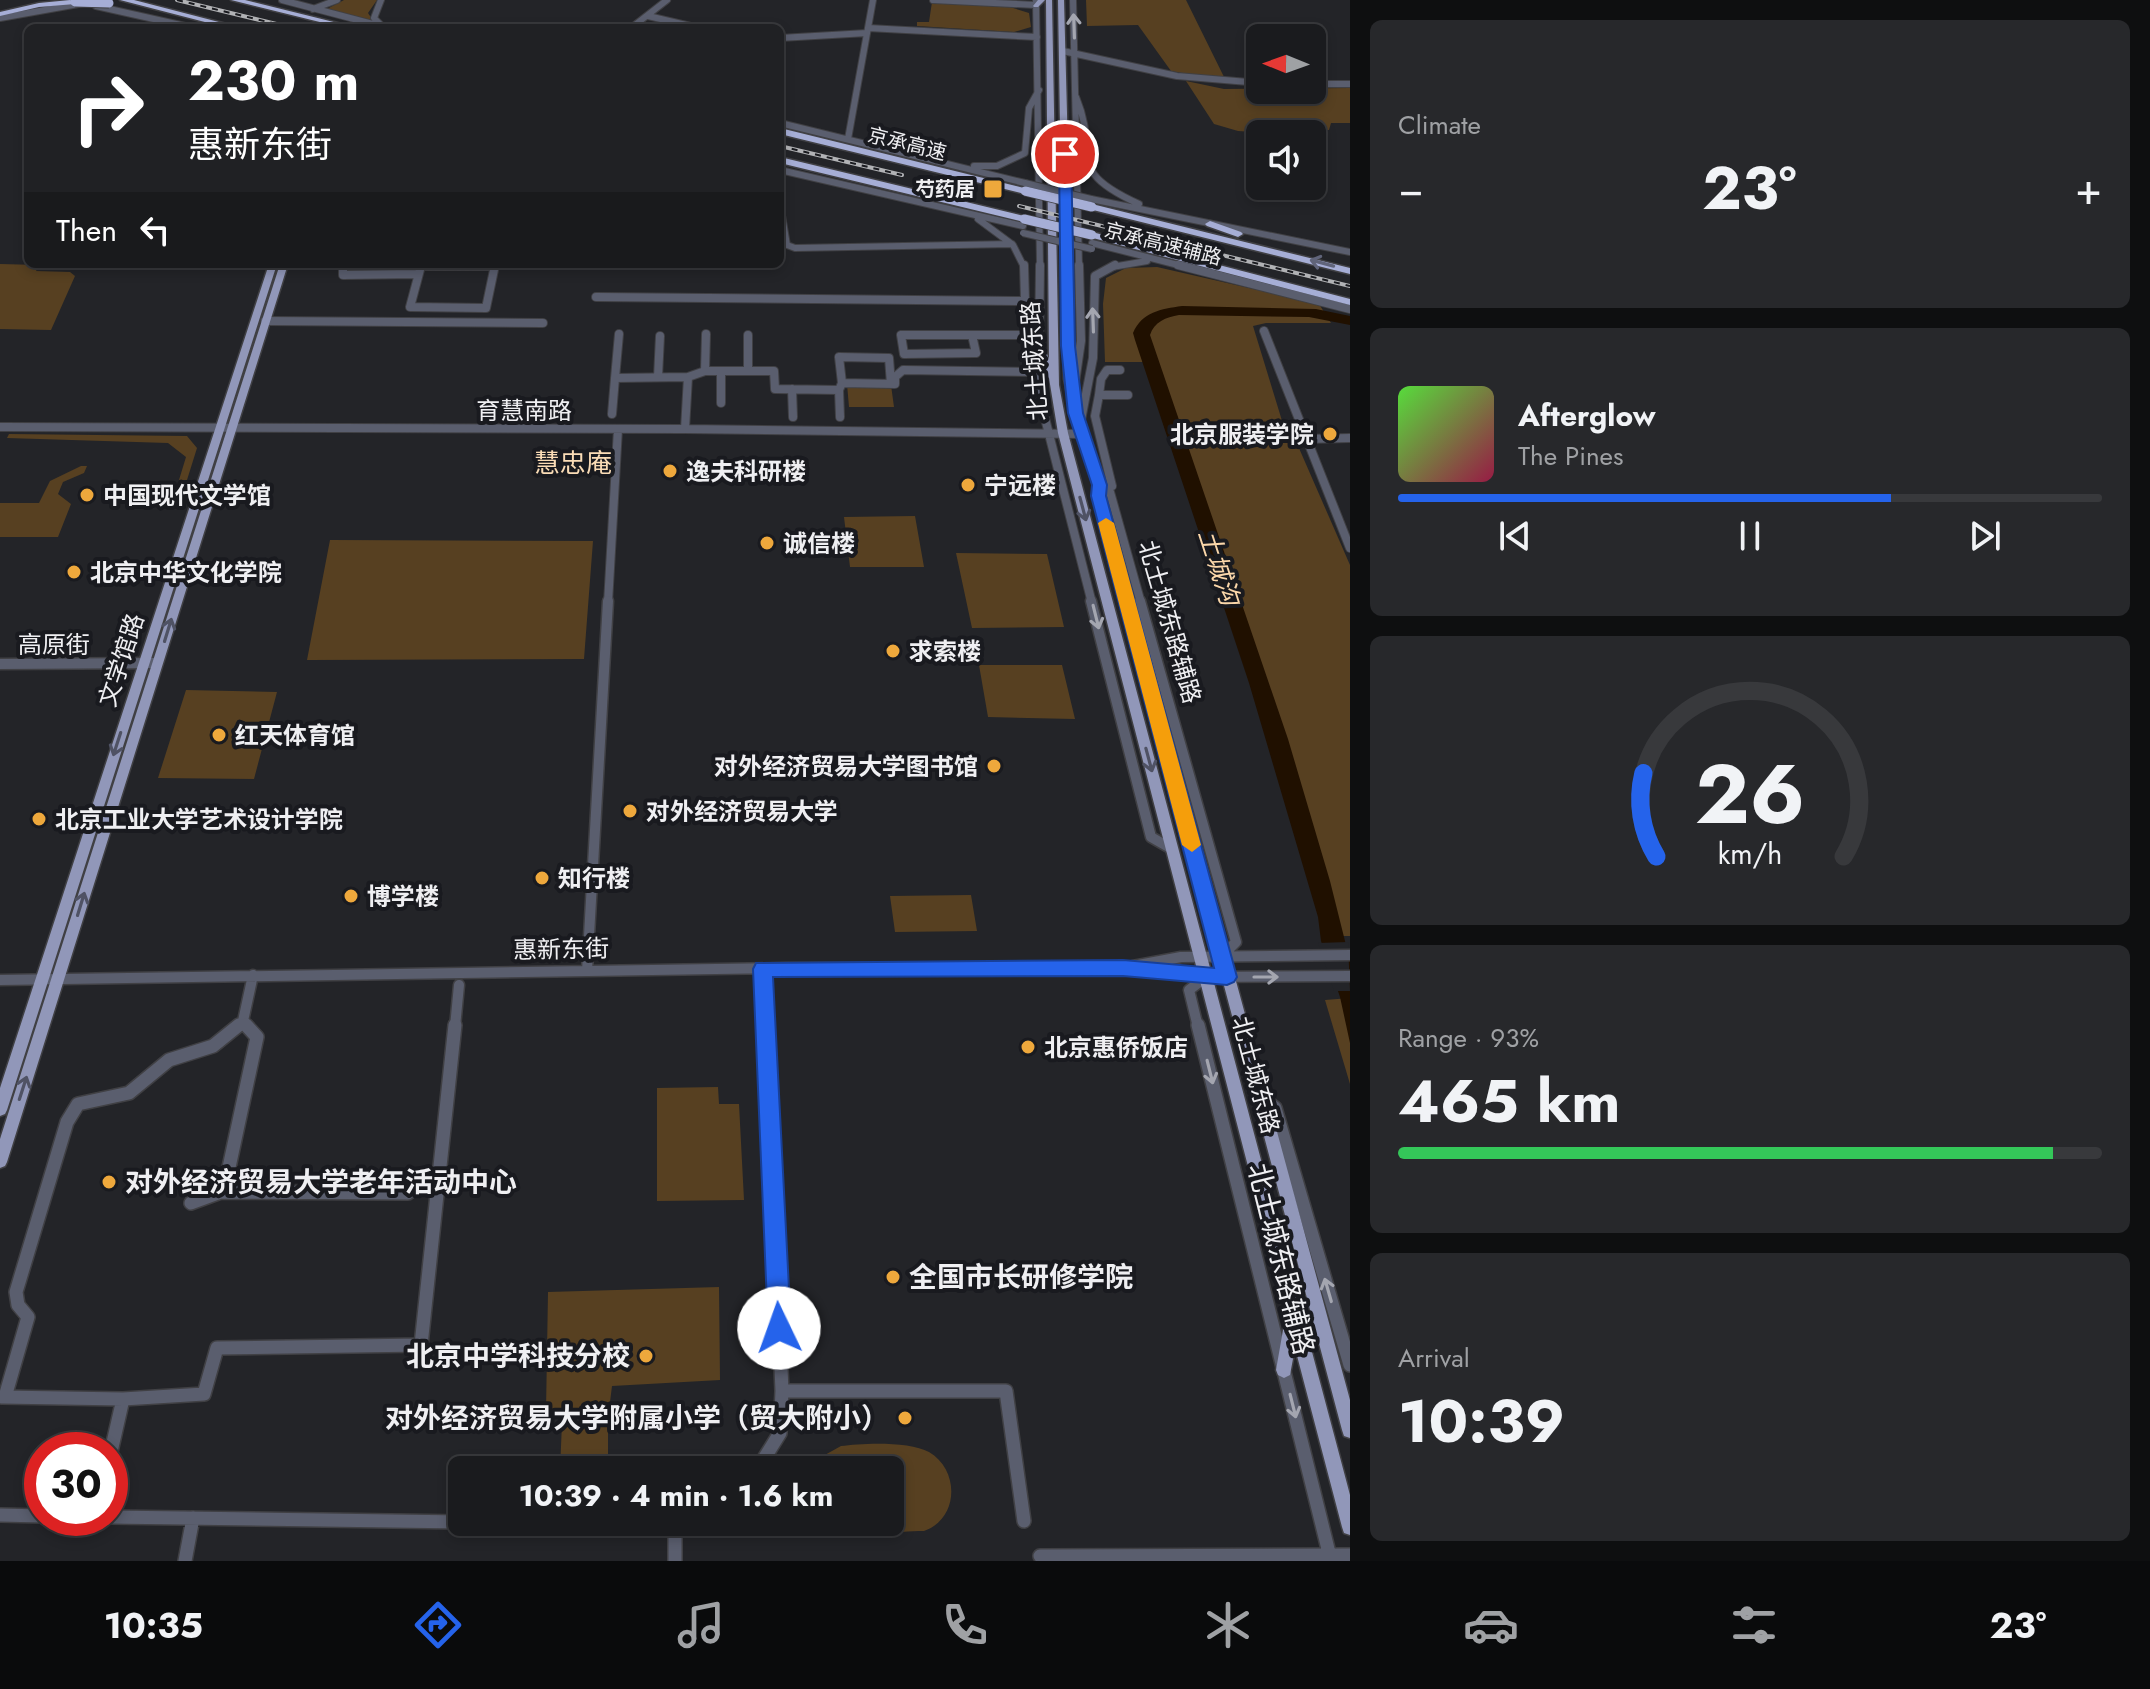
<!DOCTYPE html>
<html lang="en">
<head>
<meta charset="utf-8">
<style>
  body { margin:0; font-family:Jost,"Noto Sans SC",sans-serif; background:#27282b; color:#f1f3f6; height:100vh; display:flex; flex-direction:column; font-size:30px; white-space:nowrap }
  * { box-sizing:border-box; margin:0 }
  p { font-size:26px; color:#9fa1a4 }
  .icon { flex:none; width:44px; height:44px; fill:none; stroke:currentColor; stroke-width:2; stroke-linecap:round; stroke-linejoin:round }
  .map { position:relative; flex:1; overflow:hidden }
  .side { display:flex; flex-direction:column; gap:20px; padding:20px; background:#0e0f10; width:800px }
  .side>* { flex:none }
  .guide { position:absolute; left:24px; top:24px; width:760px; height:244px; border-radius:12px; box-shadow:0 4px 12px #0003,0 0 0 2px #38393c; background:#202124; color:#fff; overflow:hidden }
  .needle { width:52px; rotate:271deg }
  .controls { position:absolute; left:1246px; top:24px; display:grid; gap:16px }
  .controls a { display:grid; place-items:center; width:80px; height:80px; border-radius:12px; background:#1a1b1e; box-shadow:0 4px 12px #0003,0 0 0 2px #38393c; font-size:40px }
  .speed { position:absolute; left:24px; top:1432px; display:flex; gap:16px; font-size:40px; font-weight:700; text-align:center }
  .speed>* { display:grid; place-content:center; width:104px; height:104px; border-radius:50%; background:#1a1b1e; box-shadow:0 4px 12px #0003,0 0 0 2px #38393c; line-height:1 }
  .speed .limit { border:12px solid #d22; background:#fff; color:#111 }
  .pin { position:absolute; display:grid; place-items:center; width:68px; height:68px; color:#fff; margin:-34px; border:4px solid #fff; border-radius:50%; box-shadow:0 2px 8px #0007 }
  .me { position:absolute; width:88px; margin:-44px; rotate:357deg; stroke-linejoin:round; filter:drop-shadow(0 0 6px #0008) }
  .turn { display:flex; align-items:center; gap:28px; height:168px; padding:0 32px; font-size:36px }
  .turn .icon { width:104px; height:104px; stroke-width:2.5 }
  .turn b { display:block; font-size:56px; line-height:68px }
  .then { display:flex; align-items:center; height:76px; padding:0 32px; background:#0003; gap:16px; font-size:30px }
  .big { font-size:60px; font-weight:700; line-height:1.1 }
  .side .card { flex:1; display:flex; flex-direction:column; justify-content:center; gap:12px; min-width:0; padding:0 28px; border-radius:12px; background:#27282b }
  .side .dial { align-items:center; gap:0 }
  .dial svg { height:208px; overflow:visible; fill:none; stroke:#38393c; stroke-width:7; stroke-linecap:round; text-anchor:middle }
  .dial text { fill:#f1f3f6; stroke:none }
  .song { display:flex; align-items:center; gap:24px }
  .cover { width:96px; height:96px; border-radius:12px; background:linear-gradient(135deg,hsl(110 70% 55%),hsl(340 70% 35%)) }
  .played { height:8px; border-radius:4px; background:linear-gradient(90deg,#2563eb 70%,#38393c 70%) }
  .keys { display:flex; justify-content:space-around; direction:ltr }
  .heat { display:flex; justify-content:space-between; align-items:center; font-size:44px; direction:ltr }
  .charge { height:12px; border-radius:6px; background:linear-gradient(90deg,#34c759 93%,#38393c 0) }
  .trip { position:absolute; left:448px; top:1456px; width:456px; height:80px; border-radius:12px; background:#1a1b1e; box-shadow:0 4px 12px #0003,0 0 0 2px #38393c; font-weight:700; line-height:80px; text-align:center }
  .menu { display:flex; height:128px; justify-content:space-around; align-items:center; background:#0a0b0c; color:#9fa1a4 }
  .menu .icon { width:56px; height:56px }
  .menu .on { color:#2563eb }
  .menu b { font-size:36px; color:#f1f3f6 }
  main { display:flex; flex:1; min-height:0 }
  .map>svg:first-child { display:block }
  .green { fill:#574021 }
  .water { fill:#201000 }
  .pier { fill:#232428 }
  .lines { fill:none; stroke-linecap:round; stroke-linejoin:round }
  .minor-far3-casing { stroke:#404044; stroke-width:8 }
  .minor-far2-casing { stroke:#404044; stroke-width:10 }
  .minor-far1-casing { stroke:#404044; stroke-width:13 }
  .minor-casing { stroke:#404044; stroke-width:16 }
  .major-casing { stroke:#404044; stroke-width:3 }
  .highway-casing { stroke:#404044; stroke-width:3 }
  .minor-far3 { stroke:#5a5e6e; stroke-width:6 }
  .minor-far2 { stroke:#5a5e6e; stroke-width:8 }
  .minor-far1 { stroke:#5a5e6e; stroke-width:10 }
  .minor { stroke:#5a5e6e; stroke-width:13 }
  .major { fill:#9197b9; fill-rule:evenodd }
  .highway { fill:#a6aed6; fill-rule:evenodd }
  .rail-casing { stroke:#b1b2b5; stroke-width:4 }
  .rail { stroke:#191a1f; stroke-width:2; stroke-dasharray:6; stroke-linecap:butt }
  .minor-bridge-casing { stroke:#404044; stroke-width:8; stroke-linecap:butt }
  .highway-bridge-casing { stroke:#404044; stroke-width:11; stroke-linecap:butt }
  .minor-bridge { stroke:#5a5e6e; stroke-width:6 }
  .highway-bridge { stroke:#a6aed6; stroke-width:9 }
  .oneway { stroke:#a4a6b0 }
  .oneway2 { stroke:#60647a }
  .oneway3 { stroke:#4f5264 }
  .route { fill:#2563eb; stroke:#184099; stroke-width:2 }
  .slow { fill:#f59e0b }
  .poi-dot { fill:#eea83c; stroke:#191a1f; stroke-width:3 }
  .labels { text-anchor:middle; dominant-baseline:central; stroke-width:8; stroke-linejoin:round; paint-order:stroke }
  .far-street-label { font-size:20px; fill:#efeff2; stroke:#191a1f }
  .far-poi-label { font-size:20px; font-weight:bold; fill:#efeff2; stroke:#191a1f; text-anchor:end }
  .street-label { font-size:24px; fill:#efeff2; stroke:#191a1f }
  .poi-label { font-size:24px; font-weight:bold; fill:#efeff2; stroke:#191a1f; text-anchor:start }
  .neighbourhood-label { font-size:26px; fill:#fadcb6; stroke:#191a1f }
  .water-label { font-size:26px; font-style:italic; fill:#fbd7aa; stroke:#191a1f }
  .near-poi-label { font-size:28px; font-weight:bold; fill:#efeff2; stroke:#191a1f; text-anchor:start }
  .near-street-label { font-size:28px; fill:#efeff2; stroke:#191a1f }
</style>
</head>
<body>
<main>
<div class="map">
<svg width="1350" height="1561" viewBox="0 0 1350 1561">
  <rect width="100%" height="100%" fill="#232428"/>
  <path class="green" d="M344,0H377L368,13L374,22L325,10Z
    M1086,0H1186L1226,81L1171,71L1138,25L1087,26Z
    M932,2L1010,7L1029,13L1031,27L1014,32L917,26V22H929Z
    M1186,81L1224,89L1350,88V123H1331L1329,130L1268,133L1238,131L1214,124Z
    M0,264L39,265L36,271L70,272L75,276L51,330L0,329Z
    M1157,267L1319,304L1331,323H1266L1253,326L1283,424L1295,439L1350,565V936H1338L1152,362H1105L1103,304L1106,278L1126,268Z
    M847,384L891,385L894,407H849Z
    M9,434L187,436L197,448L187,480H179L186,457L168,443L7,438Z
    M81,466H87L84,473L63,482L58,494L71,504L58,537H0V503H39L50,481Z
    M915,516L924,567H850L844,517Z
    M330,540L593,541L584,659L307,660Z
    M956,553L1047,554L1064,627L972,628Z
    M979,665H1062L1075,719L988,717Z
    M186,690L277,692L254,779L158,778Z
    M971,895L977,931L895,932L890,896Z
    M1350,998V1084L1325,1000Z
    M718,1087L719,1104H739L744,1200L657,1201V1088Z
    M719,1287L720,1380L612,1386L609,1410L546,1411L548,1292Z
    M608,1422V1470H560L562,1423Z
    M841,1446C862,1443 910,1441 929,1452C960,1470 959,1519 924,1531C896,1531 853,1539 829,1522H890V1470H813L823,1456Z"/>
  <path class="water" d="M1182,306L1316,309L1350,316V325L1309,317L1179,315C1166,317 1154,322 1150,335L1288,739L1330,881L1350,961V1043L1340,997L1321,941L1318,917L1249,683L1135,340L1133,333C1142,312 1161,309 1182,306Z"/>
  <path class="pier" d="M1348,942L1350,991H1334L1318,943Z"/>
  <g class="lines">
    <defs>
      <path id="minor-far3" d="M282,0L388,28
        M381,0L374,18L382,26
        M933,0L1036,5
        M1036,0L1040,267
        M1073,0L1079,267
        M96,6L194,28
        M313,9L337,0
        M648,16L699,28
        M0,18L84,3
        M631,28L667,0
        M868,28L1037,37
        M780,38L867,33
        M1063,51L1177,76L1260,83
        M1312,84H1350
        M1076,97C1101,157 1062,169 1139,204
        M780,123L1025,183
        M848,139L873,0
        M974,166H997L1025,153L1029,108L1039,90
        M780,170L1023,226
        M1091,199L1350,252
        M780,204L787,245L795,248L1012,244
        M978,219L1013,245L1024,267
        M1092,243L1186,267
        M421,267H495
        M1112,267L1147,261"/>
      <path id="minor-far2" d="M343,265V275L416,274
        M495,265L486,308L410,307L421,266Z
        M1024,265L1026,336L1033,368
        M1040,265L1039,344L1035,379L1092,603
        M1178,265L1350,309
        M596,297L1027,301
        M265,321L543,323
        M1264,331L1350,548
        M748,335V371
        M901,335H972L976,353L904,354Z
        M972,335H1026
        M705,371L706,334
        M721,371V403
        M658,377L660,336
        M688,377L705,371H774L775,389L839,390L842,383L895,384V377L903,370L1034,372
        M615,378L619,334
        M842,383L839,357L889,358L891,384
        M792,389L793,417
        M839,390L840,417
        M1099,395L1101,379L1107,370H1120
        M1073,396L1081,341L1079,265
        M612,414L615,378L688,377L685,429
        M1080,425L1093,358L1095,276L1115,265
        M0,427L685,429L1084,434
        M1305,439L1350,438
        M1099,485L1110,492L1141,603
        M1112,486L1095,416L1099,395H1128
        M608,603L618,429"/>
      <path id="minor-far1" d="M1091,601L1151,837L1172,849
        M1140,601L1236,942L1221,957
        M0,664L157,663
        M1133,966L1181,957L1350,955
        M763,969L766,1027
        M587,971L608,601
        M0,980L787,968H1123L1206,977L1350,976
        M236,1027L243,1021
        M248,1027L243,1021L253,975
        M455,1027L459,985
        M1198,1027L1189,990L1206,977"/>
      <path id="minor" d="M1198,1025L1331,1561
        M1260,1097L1275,1108L1350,1365
        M221,1192L408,1193
        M191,1203L221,1192L225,1186L257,1037L246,1025
        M782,1391H1006L1024,1521
        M2,1397L123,1399L110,1456
        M5,1397L28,1317L18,1305L16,1292L67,1122L78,1104L129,1093L169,1060L213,1046L239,1025
        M123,1399L204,1394L217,1348L421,1345L455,1025
        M757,1470L780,1433L782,1391L766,1025
        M0,1515L42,1516
        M110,1517L462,1522
        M478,1522L675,1525L682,1522
        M675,1525V1561
        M1040,1556L1350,1555
        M185,1561L193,1518"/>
      <path id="major" d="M1038,0H1045L1038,7H1034L1033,6Z
        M1046,0H1052L1059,385L1068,433L1350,1495V1535L1344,1533L1342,1527L1295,1348L1290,1375L1284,1378L1278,1375L1276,1370L1286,1313L1058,433L1049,378L1045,375L1034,344L1039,341L1042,342L1049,359Z
        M1058,0H1064L1074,379L1081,413L1104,485V496L1350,1400V1438L1344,1436L1342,1430L1094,496V485L1071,413L1064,379Z
        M269,264H277L7,1110L5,1114L0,1116V1088Z
        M280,264H288L7,1162L5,1166L0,1168V1139Z"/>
      <path id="highway" d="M70,0L79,2L75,4L39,7L0,16V12L39,3Z
        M120,0H134L242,28H228Z
        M231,0H245L358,28H344Z
        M780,128L1028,189L1030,191L1025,194L780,134Z
        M780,157L1024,216L1029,219L1024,222L780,163Z
        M1092,204L1350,268V274L1089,209V205Z
        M1210,221L1241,232L1243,234L1238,237L1207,226L1205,224Z
        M1092,232L1350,299V305L1089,237L1087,235Z"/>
    </defs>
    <use href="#minor-far3" class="minor-far3-casing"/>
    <use href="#minor-far2" class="minor-far2-casing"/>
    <use href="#minor-far1" class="minor-far1-casing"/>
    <use href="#minor" class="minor-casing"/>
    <use href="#major" class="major-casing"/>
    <use href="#highway" class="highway-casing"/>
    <use href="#minor-far3" class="minor-far3"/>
    <use href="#minor-far2" class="minor-far2"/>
    <use href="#minor-far1" class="minor-far1"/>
    <use href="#minor" class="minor"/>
    <use href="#major" class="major"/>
    <use href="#highway" class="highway"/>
    <defs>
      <path id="rail" d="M177,0L293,28
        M780,146L902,175
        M1019,206L1350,286"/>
    </defs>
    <use href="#rail" class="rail-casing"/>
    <use href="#rail" class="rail"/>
    <defs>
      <path id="minor-bridge" d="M1025,183L1091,199
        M1023,233L1092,249"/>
      <path id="highway-bridge" d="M75,2L109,3
        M1025,191L1092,207
        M1024,219L1092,235"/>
    </defs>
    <use href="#minor-bridge" class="minor-bridge-casing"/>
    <use href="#highway-bridge" class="highway-bridge-casing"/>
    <use href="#minor-bridge" class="minor-bridge"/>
    <use href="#highway-bridge" class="highway-bridge"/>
  </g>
  <defs><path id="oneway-shaft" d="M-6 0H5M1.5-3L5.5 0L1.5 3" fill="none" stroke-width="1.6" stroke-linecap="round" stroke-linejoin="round" transform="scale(2)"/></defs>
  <g class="oneway">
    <use href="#oneway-shaft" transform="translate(1074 26) rotate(-92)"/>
    <use href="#oneway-shaft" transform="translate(1093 320) rotate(-92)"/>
    <use href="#oneway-shaft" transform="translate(1096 617) rotate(76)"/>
    <use href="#oneway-shaft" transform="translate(1266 977)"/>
    <use href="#oneway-shaft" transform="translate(1210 1072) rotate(76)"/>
    <use href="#oneway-shaft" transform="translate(1328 1290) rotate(-106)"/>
    <use href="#oneway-shaft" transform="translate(1293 1406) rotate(76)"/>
  </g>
  <use class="oneway2" href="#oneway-shaft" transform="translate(1322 263) rotate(-165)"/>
  <g class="oneway3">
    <use href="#oneway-shaft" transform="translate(1083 509) rotate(75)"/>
    <use href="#oneway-shaft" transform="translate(168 630) rotate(-73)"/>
    <use href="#oneway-shaft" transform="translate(117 744) rotate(108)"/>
    <use href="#oneway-shaft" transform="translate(1149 760) rotate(75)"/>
    <use href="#oneway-shaft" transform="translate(81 904) rotate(-73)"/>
    <use href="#oneway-shaft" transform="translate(23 1088) rotate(-72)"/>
  </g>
  <path class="route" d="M1065,150L1071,154L1075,346L1083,413L1107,485L1106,496L1237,977L1234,982L1227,985L1123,976L773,977L791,1328L788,1335L779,1339L771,1335L768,1328L753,969L756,963L1123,960L1214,968L1091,496L1092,485L1068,413L1061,346L1059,154Z"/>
  <path class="slow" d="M1106,518L1114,523L1201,845L1192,852L1182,845L1098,523Z"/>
  <g class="poi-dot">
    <rect x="983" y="179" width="20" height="20" rx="4"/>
    <circle cx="1330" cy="434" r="8"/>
    <circle cx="670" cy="471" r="8"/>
    <circle cx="968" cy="485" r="8"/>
    <circle cx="87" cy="495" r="8"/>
    <circle cx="767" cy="543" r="8"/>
    <circle cx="74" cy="572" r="8"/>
    <circle cx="893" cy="651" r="8"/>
    <circle cx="219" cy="735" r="8"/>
    <circle cx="994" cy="766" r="8"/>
    <circle cx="630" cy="811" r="8"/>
    <circle cx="39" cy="819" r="8"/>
    <circle cx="542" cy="878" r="8"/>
    <circle cx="351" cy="896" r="8"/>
    <circle cx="1028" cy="1047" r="8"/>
    <circle cx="109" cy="1182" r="8"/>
    <circle cx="893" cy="1277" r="8"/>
    <circle cx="646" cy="1356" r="8"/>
    <circle cx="905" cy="1418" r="8"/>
  </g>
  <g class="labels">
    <g class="far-street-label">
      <text transform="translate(907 144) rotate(14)">京承高速</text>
      <text transform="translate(1163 244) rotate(14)">京承高速辅路</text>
    </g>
    <g class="far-poi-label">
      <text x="975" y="189">芍药居</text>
    </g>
    <g class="street-label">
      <text transform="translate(1034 361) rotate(-94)">北土城东路</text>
      <text x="524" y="410">育慧南路</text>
      <text transform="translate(1170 622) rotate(74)">北土城东路辅路</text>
      <text x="54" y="644">高原街</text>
      <text transform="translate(121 660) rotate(-72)">文学馆路</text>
      <text transform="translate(561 949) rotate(-1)">惠新东街</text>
      <text transform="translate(1256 1075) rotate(75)">北土城东路</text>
    </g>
    <g class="poi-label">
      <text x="1314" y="434" text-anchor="end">北京服装学院</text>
      <text x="686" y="471">逸夫科研楼</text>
      <text x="984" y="485">宁远楼</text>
      <text x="103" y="495">中国现代文学馆</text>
      <text x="783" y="543">诚信楼</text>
      <text x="90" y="572">北京中华文化学院</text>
      <text x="909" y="651">求索楼</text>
      <text x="235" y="735">红天体育馆</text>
      <text x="978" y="766" text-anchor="end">对外经济贸易大学图书馆</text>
      <text x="646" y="811">对外经济贸易大学</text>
      <text x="55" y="819">北京工业大学艺术设计学院</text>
      <text x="558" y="878">知行楼</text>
      <text x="367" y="896">博学楼</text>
      <text x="1044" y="1047">北京惠侨饭店</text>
    </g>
    <g class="neighbourhood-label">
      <text x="573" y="463">慧忠庵</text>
    </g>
    <g class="water-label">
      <text transform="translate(1219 567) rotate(72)">土城沟</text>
    </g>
    <g class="near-poi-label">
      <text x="125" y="1182">对外经济贸易大学老年活动中心</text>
      <text x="909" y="1277">全国市长研修学院</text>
      <text x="630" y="1356" text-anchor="end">北京中学科技分校</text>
      <text x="889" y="1418" text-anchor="end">对外经济贸易大学附属小学（贸大附小）</text>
    </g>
    <g class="near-street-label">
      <text transform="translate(1281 1259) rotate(76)">北土城东路辅路</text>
    </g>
  </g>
</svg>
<div class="controls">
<a><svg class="needle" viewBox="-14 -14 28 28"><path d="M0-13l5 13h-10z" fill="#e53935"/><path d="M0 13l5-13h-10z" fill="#9fa1a4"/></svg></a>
<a><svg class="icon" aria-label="sound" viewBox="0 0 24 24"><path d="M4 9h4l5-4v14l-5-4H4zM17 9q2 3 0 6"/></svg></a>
</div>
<div class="speed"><div class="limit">30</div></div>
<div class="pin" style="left:1065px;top:154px;background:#d93025"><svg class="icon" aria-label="arrive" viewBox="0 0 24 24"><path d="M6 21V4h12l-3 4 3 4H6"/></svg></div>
<svg class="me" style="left:779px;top:1328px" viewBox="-20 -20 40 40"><circle r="19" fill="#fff"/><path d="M0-13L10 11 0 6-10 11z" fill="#2563eb"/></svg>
<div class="trip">10:39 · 4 min · 1.6 km</div>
<div class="guide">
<div class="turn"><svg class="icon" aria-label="right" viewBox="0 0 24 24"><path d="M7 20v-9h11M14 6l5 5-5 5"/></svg><div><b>230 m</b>惠新东街</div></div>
<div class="then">Then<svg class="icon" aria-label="left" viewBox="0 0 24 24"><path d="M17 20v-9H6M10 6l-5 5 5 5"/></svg></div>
</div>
</div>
<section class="side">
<div class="card"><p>Climate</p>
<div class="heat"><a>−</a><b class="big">23°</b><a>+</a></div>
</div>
<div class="card">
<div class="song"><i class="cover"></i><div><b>Afterglow</b><p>The Pines</p></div></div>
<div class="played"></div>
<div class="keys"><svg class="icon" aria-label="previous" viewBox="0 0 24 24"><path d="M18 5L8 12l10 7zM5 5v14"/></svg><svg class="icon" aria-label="pause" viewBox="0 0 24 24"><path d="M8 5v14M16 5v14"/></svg><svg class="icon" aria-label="next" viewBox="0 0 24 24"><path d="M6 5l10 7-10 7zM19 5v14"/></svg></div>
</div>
<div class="card dial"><svg viewBox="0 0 100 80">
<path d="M14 69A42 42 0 1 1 86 69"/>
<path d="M14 69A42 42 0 0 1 9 37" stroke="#2563eb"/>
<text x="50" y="56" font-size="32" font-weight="700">26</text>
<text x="50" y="72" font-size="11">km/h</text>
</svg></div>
<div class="card"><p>Range · 93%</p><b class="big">465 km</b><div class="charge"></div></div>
<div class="card"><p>Arrival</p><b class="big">10:39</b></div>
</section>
</main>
<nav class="menu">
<b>10:35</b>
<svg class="icon on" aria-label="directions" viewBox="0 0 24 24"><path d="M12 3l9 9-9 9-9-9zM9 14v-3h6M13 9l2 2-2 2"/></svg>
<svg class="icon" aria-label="music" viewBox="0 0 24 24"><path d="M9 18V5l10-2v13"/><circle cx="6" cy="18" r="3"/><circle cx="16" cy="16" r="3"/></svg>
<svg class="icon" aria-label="phone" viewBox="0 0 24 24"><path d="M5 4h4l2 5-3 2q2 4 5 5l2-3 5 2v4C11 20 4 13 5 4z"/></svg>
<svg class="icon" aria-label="climate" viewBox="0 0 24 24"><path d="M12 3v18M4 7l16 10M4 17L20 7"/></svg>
<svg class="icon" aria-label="car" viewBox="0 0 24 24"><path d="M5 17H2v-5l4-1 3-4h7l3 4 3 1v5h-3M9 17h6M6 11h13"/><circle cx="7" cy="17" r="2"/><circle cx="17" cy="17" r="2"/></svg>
<svg class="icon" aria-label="filters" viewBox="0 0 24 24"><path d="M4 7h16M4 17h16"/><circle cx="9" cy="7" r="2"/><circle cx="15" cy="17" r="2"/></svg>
<b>23°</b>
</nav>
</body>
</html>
